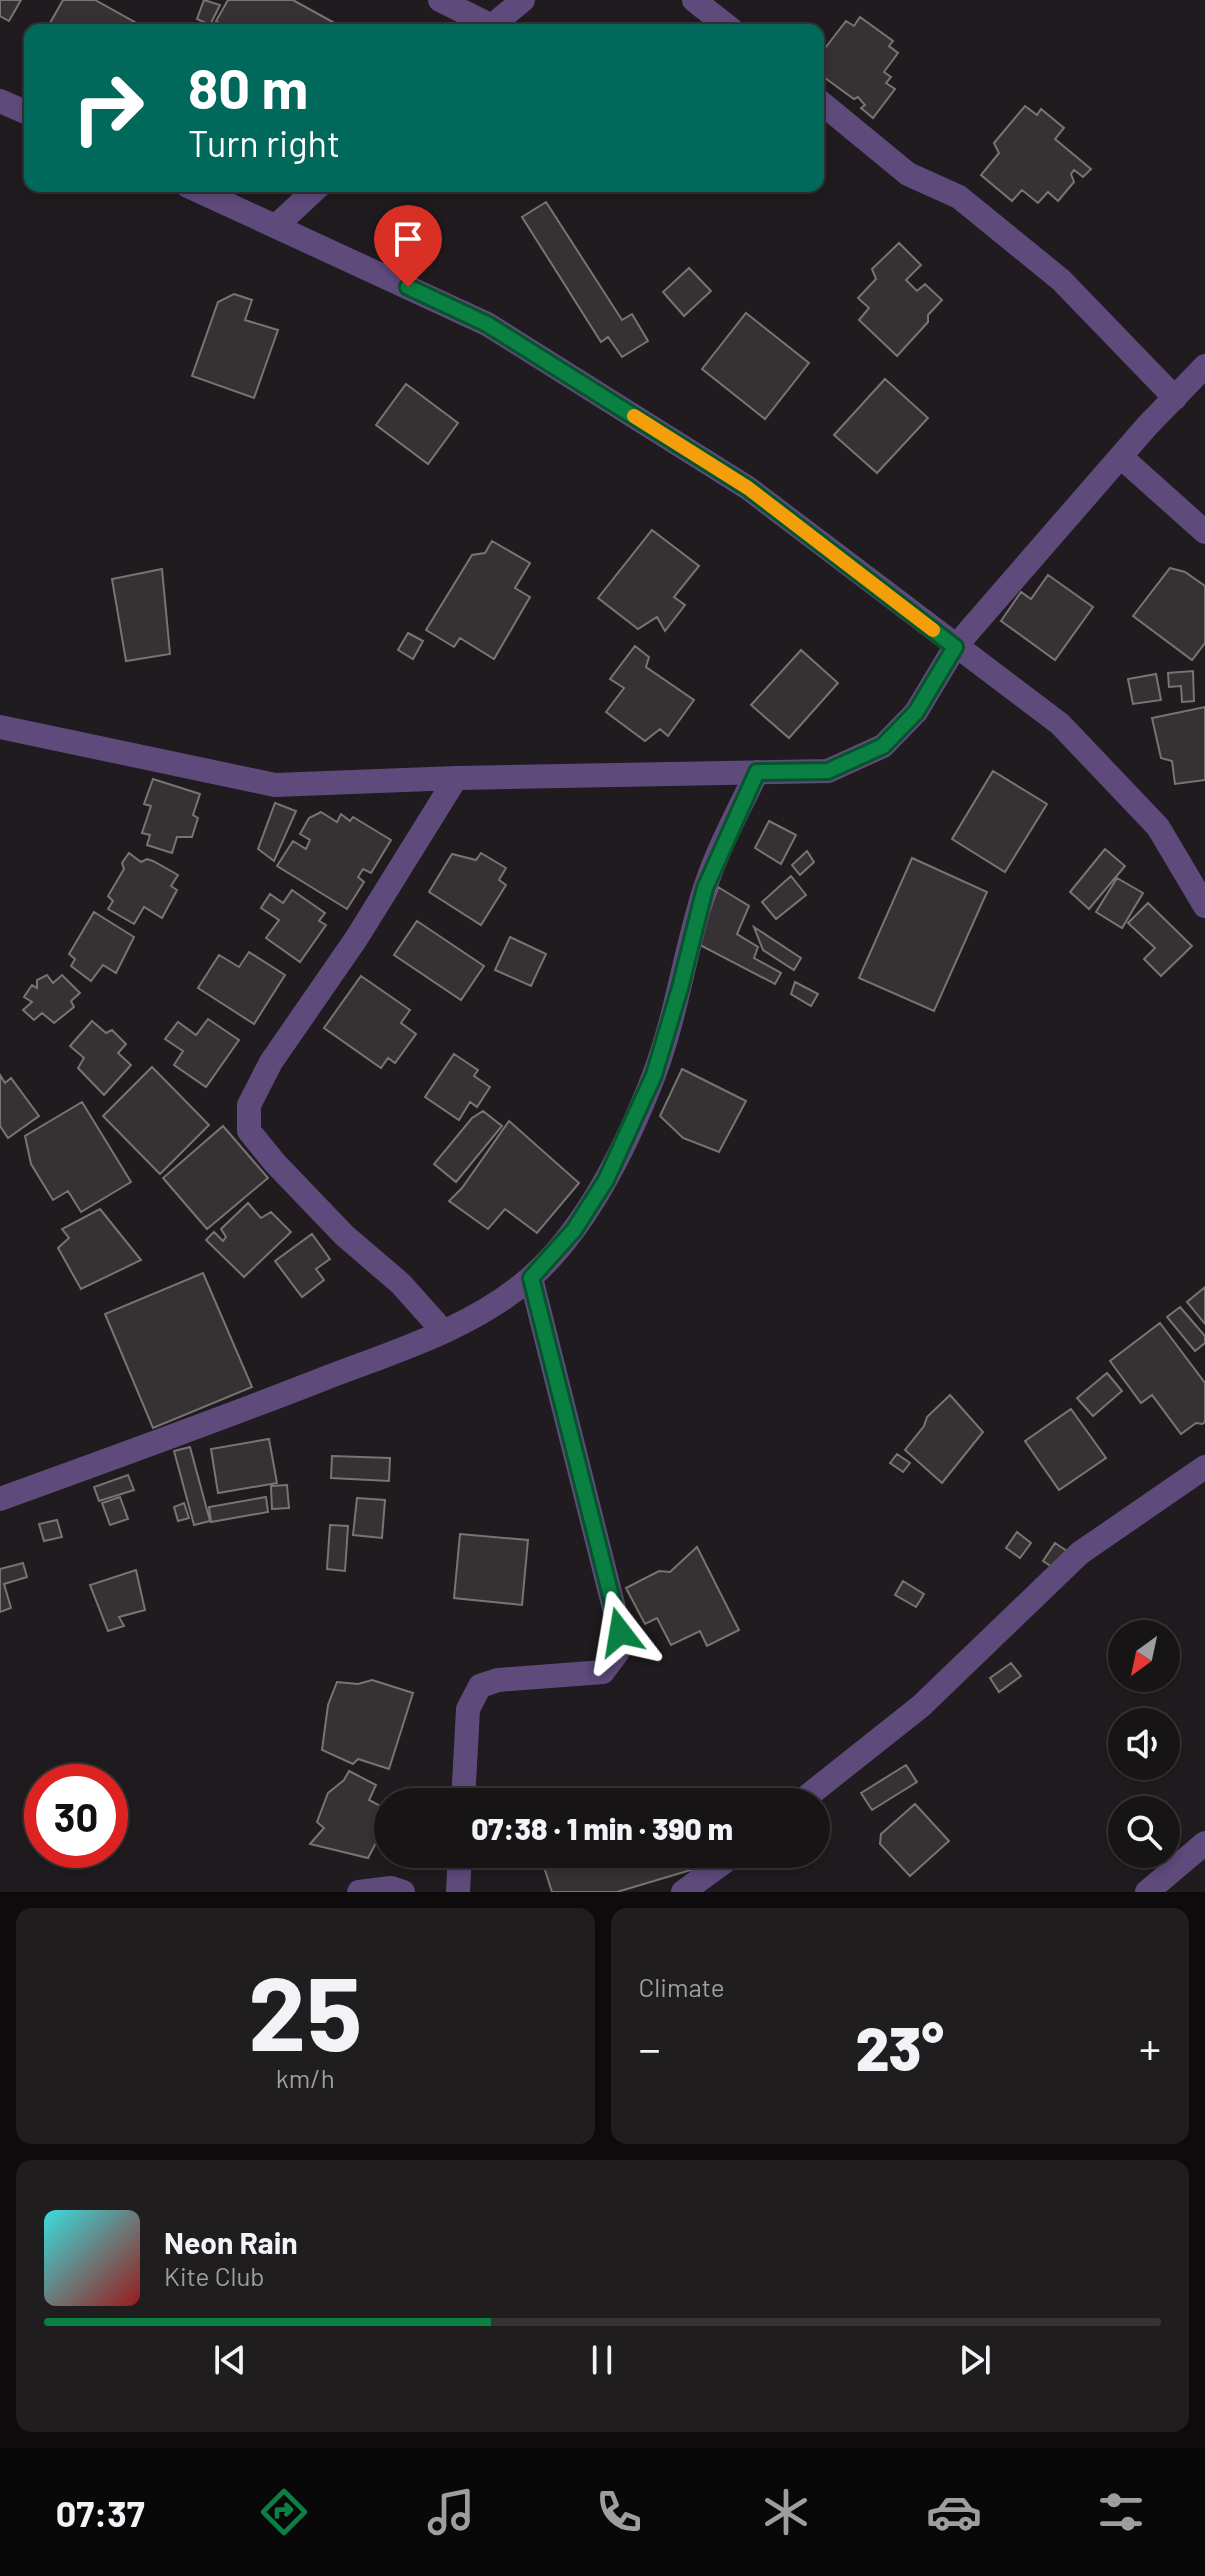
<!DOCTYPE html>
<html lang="en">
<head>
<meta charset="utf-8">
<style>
  body { margin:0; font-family:Barlow,sans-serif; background:#201d1f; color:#f1f3f6; height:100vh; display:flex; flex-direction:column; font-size:30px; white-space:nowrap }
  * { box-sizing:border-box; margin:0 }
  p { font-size:26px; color:#9e9ea1 }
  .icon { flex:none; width:44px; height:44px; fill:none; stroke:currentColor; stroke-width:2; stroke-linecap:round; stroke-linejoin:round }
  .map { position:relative; height:1892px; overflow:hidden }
  .side { display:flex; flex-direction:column; gap:16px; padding:16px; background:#0d0b0c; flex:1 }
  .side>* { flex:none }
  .banner { position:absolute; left:24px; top:24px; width:800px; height:168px; border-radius:16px; box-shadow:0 4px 12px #0003,0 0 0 2px #363335; background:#00695c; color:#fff; overflow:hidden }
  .needle { width:52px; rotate:213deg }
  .buttons { position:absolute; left:1108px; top:1620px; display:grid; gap:16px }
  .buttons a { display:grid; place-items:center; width:72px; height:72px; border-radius:50%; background:#171416; box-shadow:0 4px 12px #0003,0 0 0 2px #363335; font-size:40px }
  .speed { position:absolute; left:24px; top:1764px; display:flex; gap:16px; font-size:40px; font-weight:700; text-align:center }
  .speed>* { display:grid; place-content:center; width:104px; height:104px; border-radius:50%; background:#171416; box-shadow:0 4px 12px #0003,0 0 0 2px #363335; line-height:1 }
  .speed .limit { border:12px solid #d22; background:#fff; color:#111 }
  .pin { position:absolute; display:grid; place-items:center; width:68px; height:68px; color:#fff; margin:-82px -34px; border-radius:50% 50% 50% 0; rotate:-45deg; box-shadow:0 0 8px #0007 }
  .pin .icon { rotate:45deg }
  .me { position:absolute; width:88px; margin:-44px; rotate:346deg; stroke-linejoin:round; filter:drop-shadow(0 0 6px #0008) }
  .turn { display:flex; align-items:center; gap:28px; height:168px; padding:0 32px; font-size:36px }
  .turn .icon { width:104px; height:104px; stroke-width:2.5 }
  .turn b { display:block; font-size:56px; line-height:68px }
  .big { font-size:60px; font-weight:800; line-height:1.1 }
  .side .card { flex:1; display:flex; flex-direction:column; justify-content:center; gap:12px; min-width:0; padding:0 28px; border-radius:16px; background:#201d1f }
  .side .dial { align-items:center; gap:0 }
  .dial b { font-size:104px; line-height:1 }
  .song { display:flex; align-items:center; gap:24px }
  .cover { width:96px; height:96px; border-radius:12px; background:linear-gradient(135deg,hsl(180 70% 55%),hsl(0 70% 35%)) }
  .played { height:8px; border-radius:4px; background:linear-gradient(90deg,#0b8043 40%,#363335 40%) }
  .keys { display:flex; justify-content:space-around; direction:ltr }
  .heat { display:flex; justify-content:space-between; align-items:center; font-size:44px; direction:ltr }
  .side .tiles { flex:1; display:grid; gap:16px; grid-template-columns:1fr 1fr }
  .card:last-child { grid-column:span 2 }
  .trip { position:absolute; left:374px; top:1788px; width:456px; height:80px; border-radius:40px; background:#171416; box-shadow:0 4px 12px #0003,0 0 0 2px #363335; font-weight:800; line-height:80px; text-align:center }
  .menu { display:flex; height:128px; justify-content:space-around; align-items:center; background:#090809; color:#9e9ea1 }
  .menu .icon { width:56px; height:56px }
  .menu .on { color:#0b8043 }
  .menu b { font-size:36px; color:#f1f3f6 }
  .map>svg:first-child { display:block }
  .building { fill:#363132; stroke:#797373; stroke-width:2 }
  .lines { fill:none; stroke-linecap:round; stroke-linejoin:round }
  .minor { stroke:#5f4a7c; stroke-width:24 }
  .route-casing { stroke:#07532c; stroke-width:20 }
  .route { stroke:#0b8043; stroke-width:14 }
  .slow { stroke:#f59e0b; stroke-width:14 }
</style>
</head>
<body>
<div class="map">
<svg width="1205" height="1892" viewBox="0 0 1205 1892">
  <rect width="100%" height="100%" fill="#1f1b1e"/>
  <path class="building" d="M0,0H21L9,21L0,16Z
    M63,0H95L149,30H46Z
    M204,0L220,5L210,25L197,19Z
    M228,0H293L340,26L338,30H232L216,21Z
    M860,17L893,41L889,46L898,53L884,72L891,77L886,83L895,89L873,118L861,108L865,105L858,97L854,99L818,73L822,64L819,56L846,21L854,26Z
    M1025,106L1037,115L1041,109L1064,128L1055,139L1091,169L1083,177L1074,170L1071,174L1074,182L1058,201L1048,192L1038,203L1022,190L1012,201L981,175L999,153L994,143Z
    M546,202L622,320L632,314L648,341L622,357L608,337L601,342L522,217Z
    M899,243L921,265L906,280L917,291L925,284L942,300L928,315V322L897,356L859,320L869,308L858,298L876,279L872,269Z
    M689,268L711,291L684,316L663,292Z
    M234,294L252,300L245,320L278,330L254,398L192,376L218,302Z
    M746,313L809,363L765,419L702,369Z
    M885,379L928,418L877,473L834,435Z
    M406,384L458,423L428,464L376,425Z
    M652,530L699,566L674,597L685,605L665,631L657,617L638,629L598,598Z
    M492,541L530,563L515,588L530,597L494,659L460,638L454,647L426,630L472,555L485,553Z
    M1170,568L1185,572L1205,586V643L1192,660L1133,616Z
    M162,569L170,654L126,661L112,579Z
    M1048,575L1093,607L1055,660L1001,621L1021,592L1031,599Z
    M408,633L423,641L413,659L398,650Z
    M635,646L649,657L646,667L694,700L668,736L660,729L645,741L606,712L624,688L610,679Z
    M801,650L838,683L789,738L751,705Z
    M1193,671L1194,701L1182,702L1181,686L1169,687L1168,673Z
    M1156,674L1161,700L1133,704L1128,679Z
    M1205,707V780L1175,784L1172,761L1161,758L1152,718Z
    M993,771L1047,804L1005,872L952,839Z
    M153,779L200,794L193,815L198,818L192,837H177L172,853L147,845L150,835L142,833L151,806L144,804Z
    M275,803L296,811L274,861L258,849Z
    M321,812L337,822L341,814L350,821L353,817L391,840L371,873L363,869L358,877L364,882L347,909L277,866L293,841L306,849L310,840L300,834L309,818Z
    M769,821L796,835L781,864L755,848Z
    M1105,849L1125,866L1089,909L1070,892Z
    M807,851L814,862L800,875L792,865Z
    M129,853L141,862L147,859L153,861L178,875L171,886L177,890L162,918L144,907L134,924L108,909L113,901L108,896L124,869L122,863Z
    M481,853L506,868L499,880L506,885L481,925L429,892L452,854L476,860Z
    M912,858L987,892L934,1011L859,978Z
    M791,876L806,895L776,919L762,902Z
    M1117,878L1143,893L1122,928L1096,912Z
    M718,887L749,906L737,934L758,947L754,958L781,973L775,984L698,944Z
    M292,890L325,913L319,921L326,925L300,962L266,938L279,920L261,908L270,894L283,903Z
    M1148,903L1192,946L1161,976L1144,959L1155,948L1128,923Z
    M94,912L134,937L116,973L103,965L91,981L71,966L75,959L69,954Z
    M417,921L484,966L461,1000L394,955Z
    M754,927L801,958L794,970L763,950Z
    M510,937L546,954L531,986L495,970Z
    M249,952L285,975L254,1024L198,988L219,955L239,967Z
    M47,975L53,983L62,975L80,993L71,1001L74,1007L54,1023L42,1013L34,1020L23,1010L32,1002L24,997L32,985L37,988V980Z
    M361,976L410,1010L401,1023L416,1034L395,1063L388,1058L381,1068L324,1028Z
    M795,982L818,994L811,1006L791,994Z
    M208,1019L239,1040L206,1087L174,1065L183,1051L165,1039L178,1022L196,1035Z
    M92,1021L106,1033L112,1030L126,1044L118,1053L131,1065L104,1095L78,1068L84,1058L70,1046Z
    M454,1054L478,1070L474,1076L490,1087L477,1107L470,1102L459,1120L425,1097Z
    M152,1067L209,1125L160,1174L103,1116Z
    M682,1069L746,1101L719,1152L683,1138L660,1116Z
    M0,1075L5,1083L11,1078L39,1116L8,1138L0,1126Z
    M82,1102L131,1182L81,1212L68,1191L53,1200L31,1164L25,1136Z
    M483,1111L502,1126L456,1182L434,1164L472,1118Z
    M509,1121L579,1183L537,1233L505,1209L488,1229L449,1201L462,1188Z
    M223,1126L268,1178L207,1229L163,1178Z
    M248,1203L261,1218L271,1212L291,1232L244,1277L206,1240L214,1232L223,1241L226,1237L221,1229Z
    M100,1209L141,1260L81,1289L58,1248L69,1238L62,1229Z
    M312,1234L330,1259L316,1269L324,1280L302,1297L275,1261Z
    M203,1273L252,1387L153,1428L105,1314Z
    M1205,1287V1324L1187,1302Z
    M1180,1307L1205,1336V1343L1195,1351L1167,1317Z
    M1160,1323L1205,1383V1422L1202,1424L1196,1423L1181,1434L1152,1395L1141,1403L1110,1361Z
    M1107,1373L1122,1391L1093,1416L1077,1398Z
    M950,1395L983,1432L942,1483L905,1450L924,1426L927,1417Z
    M1071,1409L1106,1458L1059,1490L1025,1441Z
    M269,1439L277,1483L218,1493L211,1449Z
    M190,1447L210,1521L194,1525L174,1451Z
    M897,1454L910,1463L903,1472L890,1463Z
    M332,1456L390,1458L389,1481L331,1478Z
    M128,1475L134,1490L99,1501L94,1487Z
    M287,1485L289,1508L272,1509L271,1486Z
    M120,1497L128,1519L110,1525L102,1503Z
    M266,1497L268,1512L211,1522L209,1507Z
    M357,1498L385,1500L382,1538L353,1535Z
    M184,1503L189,1518L178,1521L174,1507Z
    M57,1520L62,1537L44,1541L39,1524Z
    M330,1525L348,1526L345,1571L327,1569Z
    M1017,1532L1031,1543L1020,1558L1006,1548Z
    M460,1534L528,1540L522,1605L454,1598Z
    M1055,1543L1067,1551L1055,1569L1043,1561Z
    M697,1547L739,1630L707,1646L700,1631L671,1645L657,1618L645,1624L626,1588L659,1571L670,1572Z
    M23,1563L27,1577L4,1584L11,1608L0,1612V1569Z
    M136,1570L145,1610L119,1617L124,1626L108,1631L90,1585Z
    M903,1581L924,1594L916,1607L895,1595Z
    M1011,1663L1021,1676L999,1692L990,1678Z
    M372,1680L413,1693L389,1769L358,1759L353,1764L322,1750L328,1705L337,1682L358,1684Z
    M906,1765L917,1782L872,1810L861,1793Z
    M349,1771L376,1785L369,1800L388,1810V1820L368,1858L310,1844L324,1828L317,1822L328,1793L344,1780Z
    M915,1804L949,1841L910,1876L880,1844L881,1834Z
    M576,1854H689L694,1869L617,1892H552L543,1864Z"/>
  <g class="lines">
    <path class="minor" d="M440,0L492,26
      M694,0L732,30
      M487,30L523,0
      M818,100L908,174L959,197L1061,280L1175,398
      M0,101L30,114
      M188,186L487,324L748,488L1060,724L1158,827L1205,906
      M276,226L319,186
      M1121,457L1205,532
      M0,727L275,785L456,778L828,771L883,746L916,712L955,647L1147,426L1205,366
      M443,1331L401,1284L344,1235L275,1163L249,1131V1105L271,1062L356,939L456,778
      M0,1499C108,1460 216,1421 323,1379C393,1352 471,1329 529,1279C587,1229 627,1145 654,1075C677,1014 685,950 705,888C718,848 739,810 757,772
      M463,1802L468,1709L480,1686L498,1680L603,1672L617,1653L620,1632L531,1278
      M800,1802L921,1706L1080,1553L1205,1467
      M359,1892L391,1888L403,1892
      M458,1892L460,1854
      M683,1892L735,1854
      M1147,1892L1205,1843"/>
  </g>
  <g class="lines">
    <defs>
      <path id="route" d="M408,287L487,324L748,488L955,647L916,712L883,746L828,771L757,772L705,888L680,988L654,1075L606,1180L574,1230L531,1278L620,1632"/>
    </defs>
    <use href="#route" class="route-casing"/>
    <use href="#route" class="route"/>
    <path class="slow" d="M634,416L748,488L933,630"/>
  </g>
</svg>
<div class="buttons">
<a><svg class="needle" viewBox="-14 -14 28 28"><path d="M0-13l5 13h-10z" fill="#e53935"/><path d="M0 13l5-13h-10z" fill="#9e9ea1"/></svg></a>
<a><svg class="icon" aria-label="sound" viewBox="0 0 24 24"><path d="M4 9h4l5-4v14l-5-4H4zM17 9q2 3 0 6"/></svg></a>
<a><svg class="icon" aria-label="search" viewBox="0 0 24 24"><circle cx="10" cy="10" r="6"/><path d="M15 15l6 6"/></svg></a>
</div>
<div class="speed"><div class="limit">30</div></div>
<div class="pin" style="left:408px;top:287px;background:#d93025"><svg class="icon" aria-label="arrive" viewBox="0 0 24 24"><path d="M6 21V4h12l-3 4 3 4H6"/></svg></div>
<svg class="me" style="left:620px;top:1632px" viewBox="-20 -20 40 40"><path d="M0-17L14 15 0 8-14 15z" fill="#0b8043" stroke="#fff" stroke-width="4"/></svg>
<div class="trip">07:38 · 1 min · 390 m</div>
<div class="banner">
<div class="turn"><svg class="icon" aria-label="right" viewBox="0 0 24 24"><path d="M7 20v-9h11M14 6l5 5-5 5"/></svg><div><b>80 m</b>Turn right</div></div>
</div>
</div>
<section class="side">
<div class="tiles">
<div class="card dial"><b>25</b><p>km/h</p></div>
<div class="card"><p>Climate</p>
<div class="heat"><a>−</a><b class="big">23°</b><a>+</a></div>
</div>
<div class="card">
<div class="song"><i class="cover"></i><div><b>Neon Rain</b><p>Kite Club</p></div></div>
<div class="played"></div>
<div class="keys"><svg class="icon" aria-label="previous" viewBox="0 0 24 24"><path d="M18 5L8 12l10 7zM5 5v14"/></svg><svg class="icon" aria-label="pause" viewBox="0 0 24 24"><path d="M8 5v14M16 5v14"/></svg><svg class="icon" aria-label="next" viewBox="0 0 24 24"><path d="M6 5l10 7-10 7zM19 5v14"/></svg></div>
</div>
</div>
</section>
<nav class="menu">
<b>07:37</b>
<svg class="icon on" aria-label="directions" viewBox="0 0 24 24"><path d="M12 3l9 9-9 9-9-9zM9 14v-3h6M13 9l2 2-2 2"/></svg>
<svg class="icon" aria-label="music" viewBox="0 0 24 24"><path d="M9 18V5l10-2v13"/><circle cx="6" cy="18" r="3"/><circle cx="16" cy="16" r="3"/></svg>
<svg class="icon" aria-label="phone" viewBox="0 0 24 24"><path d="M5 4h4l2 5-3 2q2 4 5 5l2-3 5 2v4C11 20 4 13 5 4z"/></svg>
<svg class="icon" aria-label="climate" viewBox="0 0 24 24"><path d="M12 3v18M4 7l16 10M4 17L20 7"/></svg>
<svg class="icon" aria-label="car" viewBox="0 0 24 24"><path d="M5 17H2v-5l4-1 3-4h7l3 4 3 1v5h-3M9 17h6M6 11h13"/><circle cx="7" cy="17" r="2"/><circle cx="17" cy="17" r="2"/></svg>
<svg class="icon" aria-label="filters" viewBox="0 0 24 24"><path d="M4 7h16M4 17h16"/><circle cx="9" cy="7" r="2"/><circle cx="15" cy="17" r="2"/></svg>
</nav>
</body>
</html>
